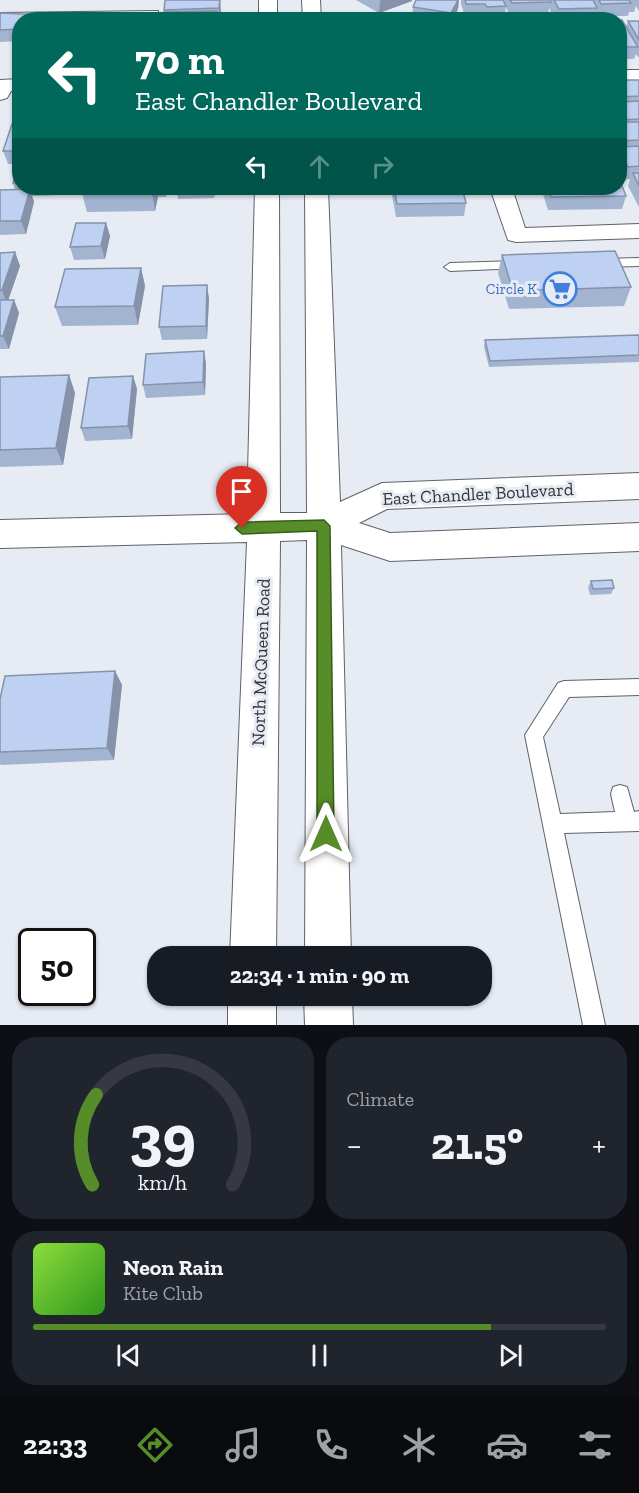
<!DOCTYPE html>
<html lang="en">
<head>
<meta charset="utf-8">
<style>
  body { margin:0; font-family:"Zilla Slab",serif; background:#20242c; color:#f1f3f6; height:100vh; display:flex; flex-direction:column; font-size:22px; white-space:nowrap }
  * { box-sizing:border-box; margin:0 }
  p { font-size:20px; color:#9ea1a6 }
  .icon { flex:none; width:33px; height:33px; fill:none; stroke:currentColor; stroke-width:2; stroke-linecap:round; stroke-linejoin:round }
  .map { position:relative; height:1025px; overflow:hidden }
  .side { display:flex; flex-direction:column; gap:12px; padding:12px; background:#0d0f14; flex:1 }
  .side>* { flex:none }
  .top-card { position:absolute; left:12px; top:12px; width:615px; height:183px; border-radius:24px; box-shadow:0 2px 4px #0004; background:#00695c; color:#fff; overflow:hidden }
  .speed { position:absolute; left:18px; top:928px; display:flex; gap:12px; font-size:30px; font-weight:700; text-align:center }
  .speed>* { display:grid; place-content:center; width:78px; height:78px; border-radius:50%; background:#171b24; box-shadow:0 2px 4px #0004; line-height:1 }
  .speed .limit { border:3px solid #111; border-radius:9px; background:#fff; color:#111 }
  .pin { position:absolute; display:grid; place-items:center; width:51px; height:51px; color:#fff; margin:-62px -26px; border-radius:50% 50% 50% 0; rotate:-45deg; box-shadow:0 0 6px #0007 }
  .pin .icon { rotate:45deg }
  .me { position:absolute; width:66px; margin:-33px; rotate:0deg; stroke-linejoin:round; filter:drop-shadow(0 0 4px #0008) }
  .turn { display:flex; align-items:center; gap:21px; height:126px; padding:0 24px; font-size:27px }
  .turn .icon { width:78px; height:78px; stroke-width:2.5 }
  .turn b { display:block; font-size:42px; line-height:51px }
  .lanes { display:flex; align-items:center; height:57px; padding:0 24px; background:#0003; justify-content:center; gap:30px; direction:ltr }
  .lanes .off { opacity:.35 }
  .big { font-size:45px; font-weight:700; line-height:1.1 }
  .side .widget { flex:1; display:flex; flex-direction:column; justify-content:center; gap:9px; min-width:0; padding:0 21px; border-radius:24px; background:#20242c }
  .side .dial { align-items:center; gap:0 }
  .dial svg { height:156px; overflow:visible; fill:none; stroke:#363941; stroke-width:7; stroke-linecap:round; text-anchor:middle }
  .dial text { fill:#f1f3f6; stroke:none }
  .song { display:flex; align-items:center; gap:18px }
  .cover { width:72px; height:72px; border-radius:9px; background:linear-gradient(135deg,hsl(90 70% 55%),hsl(110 70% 35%)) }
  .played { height:6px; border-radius:3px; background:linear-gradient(90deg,#568d28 80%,#363941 80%) }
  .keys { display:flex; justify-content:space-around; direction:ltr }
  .heat { display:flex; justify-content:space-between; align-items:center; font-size:33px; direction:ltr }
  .side .tiles { flex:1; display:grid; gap:12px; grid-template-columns:1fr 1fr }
  .widget:last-child { grid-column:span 2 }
  .trip { position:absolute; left:147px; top:946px; width:345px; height:60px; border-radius:24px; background:#171b24; box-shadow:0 2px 4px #0004; font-weight:700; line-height:60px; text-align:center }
  .tabs { display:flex; height:96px; justify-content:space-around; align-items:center; background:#090b0e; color:#9ea1a6 }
  .tabs .icon { width:42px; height:42px }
  .tabs .on { color:#568d28 }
  .tabs b { font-size:27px; color:#f1f3f6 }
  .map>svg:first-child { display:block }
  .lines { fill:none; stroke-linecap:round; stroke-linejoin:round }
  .service-casing { stroke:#5e6269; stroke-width:2 }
  .minor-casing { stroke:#5e6269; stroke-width:2 }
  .secondary-casing { stroke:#5e6269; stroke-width:2 }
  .service { fill:#fff; fill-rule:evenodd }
  .minor { fill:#fff; fill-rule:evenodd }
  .secondary { fill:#fff; fill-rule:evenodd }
  .wall { fill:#a3b4d0 }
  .shaded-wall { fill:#8592a9 }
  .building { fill:#bed1f2; stroke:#8592a9; stroke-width:1.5 }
  .route { fill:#568d28; stroke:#385c1a; stroke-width:1.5 }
  .labels { text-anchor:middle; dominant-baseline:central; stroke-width:6; stroke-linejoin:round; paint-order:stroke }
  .far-shop-label { font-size:15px; fill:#366cbe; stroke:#e7ecf4; text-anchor:end }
  .street-label { font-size:18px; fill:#333538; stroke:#e7ecf4 }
</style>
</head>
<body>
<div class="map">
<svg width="639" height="1025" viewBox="0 0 639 1025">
  <rect width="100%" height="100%" fill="#e7ecf4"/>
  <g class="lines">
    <defs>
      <path id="service" d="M158,11V15H155L0,17V13Z
        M639,258V266L600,267L594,263L600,259Z
        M519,261L525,265L523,268L450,271L444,267L450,263Z
        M639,679V695L569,697L543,737L560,814L615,812L611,794L613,787L620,785L627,787L634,812L639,811V831L564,833L605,1025H583L525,735L558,683L564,681Z"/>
      <path id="minor" d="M620,70H639V82H620Z
        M20,79V91H11L7,98L0,100V80Z
        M490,188H512L525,228L639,224V238L516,242L508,240Z"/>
      <path id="secondary" d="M259,0H277V20H259Z
        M302,0H320L321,20H303Z
        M255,188H279L280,513H307L305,188H328L340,502L382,483L639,473V499L387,509L359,523L390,533L639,523V551L390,561L341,545L351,957H305L307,540L280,541L276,957H230L247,542L0,548V520L247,514Z
        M228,996H276V1025H228Z
        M304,996H352L353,1025H305Z"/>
    </defs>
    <use href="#service" class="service-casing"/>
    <use href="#minor" class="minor-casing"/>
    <use href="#secondary" class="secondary-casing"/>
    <use href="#service" class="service"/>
    <use href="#minor" class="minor"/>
    <use href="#secondary" class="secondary"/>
  </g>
  <path class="wall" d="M220,0L221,20H163L164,10Z
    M356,0H412V1L379,13Z
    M416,0H459L458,9L453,20H415L412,19L413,7Z
    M461,0H639V11L636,6L634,12H629L628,16H598L596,13L594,20H555L549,8L548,14L509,15L506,7L504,19H485L483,16H465L461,4Z
    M0,13L20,20V41L0,42Z
    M620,20L626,27L628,21H639V58L636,54L634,59H620Z
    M620,80H639V207L628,186L630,179L624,180L620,171Z
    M20,124V188H58L56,195L32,196L34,202L26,234L0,235V190L15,189L13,183L19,164H8L3,151Z
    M84,188H167L166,197H158L155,211L87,212L82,193Z
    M176,188H215L214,198L178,199Z
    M390,188H462L466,203L464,216L396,217L392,195L393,189H391Z
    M541,188H620L626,196L622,209L548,210Z
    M106,223L110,236L105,259L74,260L70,247Z
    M15,252L20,266L8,300H14L19,313L9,349H0V253Z
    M502,255L631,287L624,306L509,309L498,273Z
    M141,268L145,286L138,325L62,326L55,307Z
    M209,298L207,339L162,340L159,327Z
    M639,335V362L489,367L484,347L485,340Z
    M204,351L206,364L205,395L146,398L143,385Z
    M69,375L75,393L63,465L0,467V378Z
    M133,376L137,389L132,439L85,441L81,428Z
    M591,581L614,588L611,594L590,595L588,587Z
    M115,671L122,685L114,760L1,765L0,764V699Z"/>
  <path class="shaded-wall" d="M220,0L221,11L220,20L219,8Z
    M382,0H412V1L379,13L380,1Z
    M458,0H459L458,9L453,20H451V13Z
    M54,188H58L56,195Z
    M153,188H156L158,197L155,211L152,193Z
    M164,188H167L166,197Z
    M213,188H215L214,198Z
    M30,189L34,202L26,234L21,221Z
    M106,223L110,236L105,259L101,246Z
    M15,252L20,266L7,304L2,290Z
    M141,268L145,286L138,325L134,306Z
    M207,285L209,298L207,339L206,326Z
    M14,300L19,313L9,349L3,336Z
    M204,351L206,364L205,395L203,382Z
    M69,375L75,393L63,465L56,448Z
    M133,376L137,389L132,439L128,426Z
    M115,671L122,685L114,760L107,748Z"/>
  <path class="building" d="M165,0H220L219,8L164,10Z
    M416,0H458L451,13L413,7Z
    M465,0H503L506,6L487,7L485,4H466Z
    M510,0H550L551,2L512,3Z
    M554,0H593L597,8L559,9Z
    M599,0H629L631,3L601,4Z
    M217,11L216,20H163L164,12Z
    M0,13L47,15L45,20H20V29L0,30Z
    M620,20H622L638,47H620Z
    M628,21H639V40Z
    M620,80H639V96L620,97Z
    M639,101V119L620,120V102Z
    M620,122H639V140L620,141Z
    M12,124H20V151H3Z
    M639,146V166L628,167L620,150V147Z
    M20,162V183H13Z
    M633,173H639V186Z
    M620,181L626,196L551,197L548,188H620Z
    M84,188H153L152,193H82Z
    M394,188H462L466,203L397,204Z
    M30,189L21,221H0V190Z
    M76,223H106L101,246L70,247Z
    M615,251L631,287L513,291L502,255Z
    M15,252L2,290L0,291V253Z
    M141,268L134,306L55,307L65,269Z
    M207,285L206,326L159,327L163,286Z
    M0,300H14L3,336H0Z
    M639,335V355L490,361L485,340Z
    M204,351L203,382L143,385L146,354Z
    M69,375L56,448L0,450V377Z
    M133,376L128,426L81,428L89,378Z
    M612,580L614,588L593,589L591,581Z
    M115,671L107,748L0,752V699L5,676Z"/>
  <path class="route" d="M324,520L330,526L334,834L332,840L326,842L319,840L317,834V531L242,534L235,528L242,522Z"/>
  <defs>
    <symbol id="supermarket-ring" viewBox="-11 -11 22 22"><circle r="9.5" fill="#e7ecf4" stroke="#3f7fe0" stroke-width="1.5"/><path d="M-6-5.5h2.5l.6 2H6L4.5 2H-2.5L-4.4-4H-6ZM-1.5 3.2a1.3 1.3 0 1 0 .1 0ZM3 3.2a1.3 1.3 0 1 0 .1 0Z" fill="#3f7fe0"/></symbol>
  </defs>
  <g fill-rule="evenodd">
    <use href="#supermarket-ring" x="541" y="270" width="38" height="38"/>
  </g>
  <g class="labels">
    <g class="far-shop-label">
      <text x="537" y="289">Circle K</text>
    </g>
    <g class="street-label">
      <text transform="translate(478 494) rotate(-3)">East Chandler Boulevard</text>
      <text transform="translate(261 662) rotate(-88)">North McQueen Road</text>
    </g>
  </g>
</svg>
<div class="speed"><div class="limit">50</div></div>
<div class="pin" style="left:242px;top:528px;background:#d93025"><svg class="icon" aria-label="arrive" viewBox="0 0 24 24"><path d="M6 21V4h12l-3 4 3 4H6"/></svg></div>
<svg class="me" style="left:326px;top:834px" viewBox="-20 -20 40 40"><path d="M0-17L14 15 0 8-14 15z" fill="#568d28" stroke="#fff" stroke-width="4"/></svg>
<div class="trip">22:34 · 1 min · 90 m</div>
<div class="top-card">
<div class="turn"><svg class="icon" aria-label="left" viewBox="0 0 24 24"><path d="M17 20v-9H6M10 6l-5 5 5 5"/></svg><div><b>70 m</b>East Chandler Boulevard</div></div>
<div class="lanes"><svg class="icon" aria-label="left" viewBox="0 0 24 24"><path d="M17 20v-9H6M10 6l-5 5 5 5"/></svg><svg class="icon off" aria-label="ahead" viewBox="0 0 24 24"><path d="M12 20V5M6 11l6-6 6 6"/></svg><svg class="icon off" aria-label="right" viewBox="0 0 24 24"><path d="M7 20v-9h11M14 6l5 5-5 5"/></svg></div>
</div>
</div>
<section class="side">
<div class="tiles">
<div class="widget dial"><svg viewBox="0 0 100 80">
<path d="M14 69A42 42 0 1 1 86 69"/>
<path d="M14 69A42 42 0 0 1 16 23" stroke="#568d28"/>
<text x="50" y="56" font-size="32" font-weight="700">39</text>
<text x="50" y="72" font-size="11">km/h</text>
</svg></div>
<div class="widget"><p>Climate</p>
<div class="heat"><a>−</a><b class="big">21.5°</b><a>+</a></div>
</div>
<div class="widget">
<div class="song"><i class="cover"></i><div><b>Neon Rain</b><p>Kite Club</p></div></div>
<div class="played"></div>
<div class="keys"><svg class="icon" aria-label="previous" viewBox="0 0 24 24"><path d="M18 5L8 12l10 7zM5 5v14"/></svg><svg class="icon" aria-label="pause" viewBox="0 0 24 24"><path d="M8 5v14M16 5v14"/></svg><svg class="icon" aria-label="next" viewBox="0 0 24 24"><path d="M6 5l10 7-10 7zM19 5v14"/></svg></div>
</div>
</div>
</section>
<nav class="tabs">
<b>22:33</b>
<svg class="icon on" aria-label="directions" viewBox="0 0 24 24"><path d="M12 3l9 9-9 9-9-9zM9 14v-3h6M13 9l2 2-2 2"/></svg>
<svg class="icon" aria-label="music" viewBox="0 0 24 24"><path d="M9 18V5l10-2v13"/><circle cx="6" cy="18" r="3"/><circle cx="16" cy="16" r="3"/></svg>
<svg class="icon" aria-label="phone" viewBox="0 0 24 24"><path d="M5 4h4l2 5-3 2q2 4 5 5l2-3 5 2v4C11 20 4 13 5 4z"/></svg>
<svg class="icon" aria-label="climate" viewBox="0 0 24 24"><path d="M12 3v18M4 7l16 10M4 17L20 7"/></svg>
<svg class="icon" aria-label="car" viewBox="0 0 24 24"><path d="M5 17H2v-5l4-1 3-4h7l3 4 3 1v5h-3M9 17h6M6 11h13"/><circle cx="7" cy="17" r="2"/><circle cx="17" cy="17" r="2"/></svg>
<svg class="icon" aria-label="filters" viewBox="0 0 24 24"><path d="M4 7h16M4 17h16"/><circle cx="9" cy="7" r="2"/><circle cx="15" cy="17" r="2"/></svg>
</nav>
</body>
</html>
